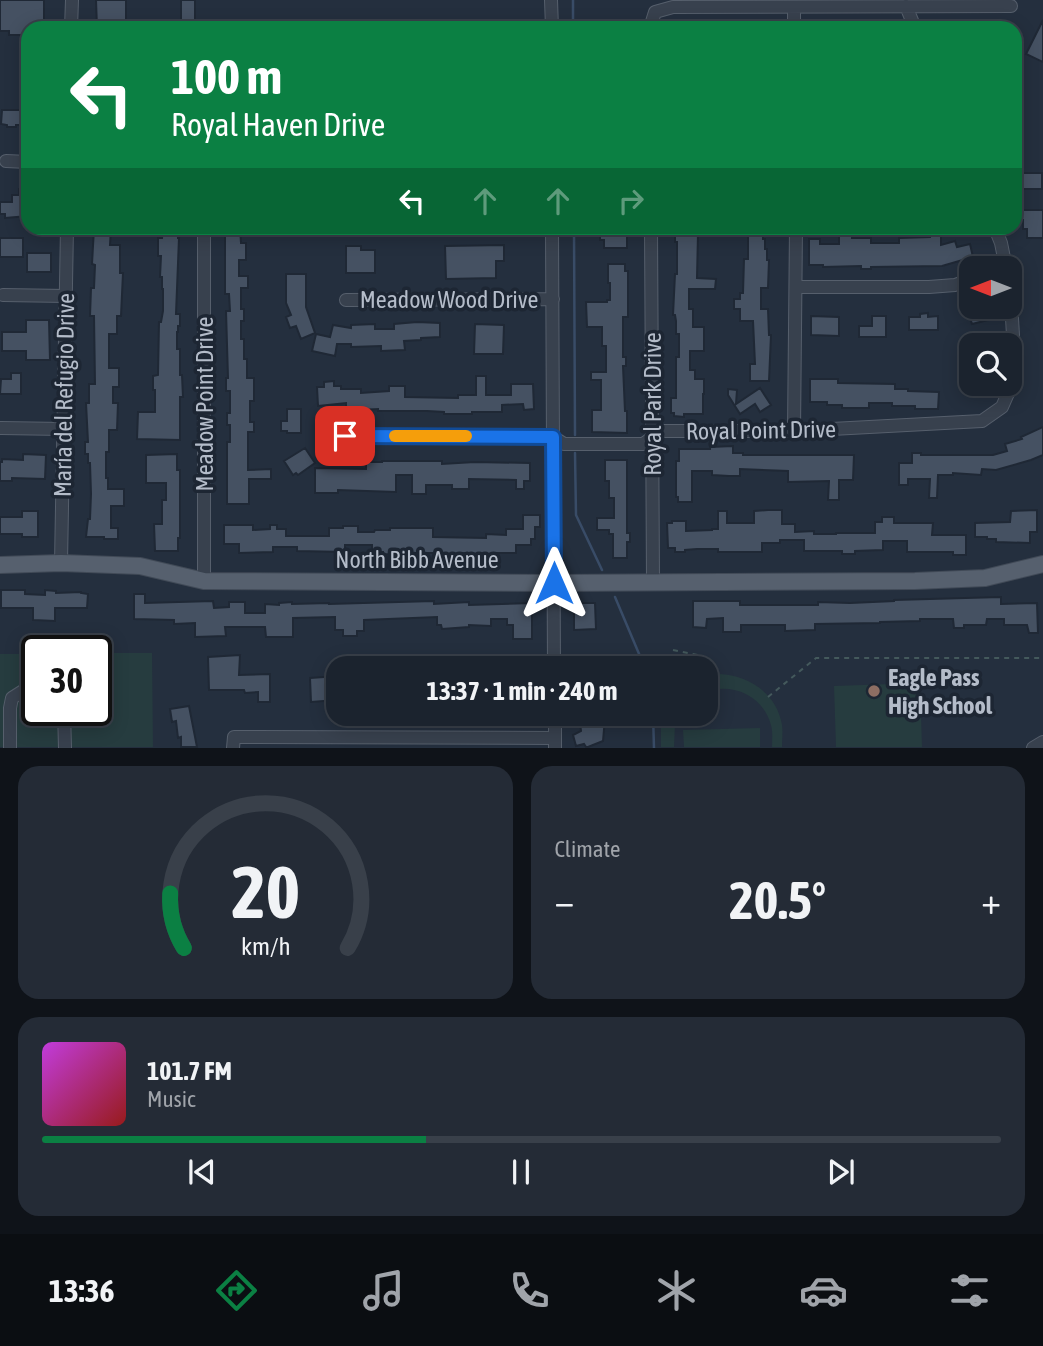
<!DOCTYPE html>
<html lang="en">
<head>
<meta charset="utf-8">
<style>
  body { margin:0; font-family:"Asap Condensed",sans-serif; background:#242b36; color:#f1f3f6; height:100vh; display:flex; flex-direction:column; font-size:26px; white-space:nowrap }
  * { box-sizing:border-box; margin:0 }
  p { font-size:23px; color:#a0a4aa }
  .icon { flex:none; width:38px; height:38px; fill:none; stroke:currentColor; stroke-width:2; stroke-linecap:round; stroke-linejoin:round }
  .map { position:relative; height:748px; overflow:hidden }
  .side { display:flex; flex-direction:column; gap:18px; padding:18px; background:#0f1319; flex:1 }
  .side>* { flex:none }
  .guide { position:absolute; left:21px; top:21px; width:1001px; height:214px; border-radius:21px; box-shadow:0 4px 18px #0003,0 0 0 2px #39404a; background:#0b8043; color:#fff; overflow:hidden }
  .needle { width:46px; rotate:270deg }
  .fabs { position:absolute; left:959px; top:256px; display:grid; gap:14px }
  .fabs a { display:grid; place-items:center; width:63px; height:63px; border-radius:14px; background:#1b232e; box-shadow:0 4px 18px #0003,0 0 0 2px #39404a; font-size:35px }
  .speed { position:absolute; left:21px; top:635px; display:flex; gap:14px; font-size:35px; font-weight:700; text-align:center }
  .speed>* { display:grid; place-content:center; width:91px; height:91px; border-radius:50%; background:#1b232e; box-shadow:0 4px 18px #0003,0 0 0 2px #39404a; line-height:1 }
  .speed .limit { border:4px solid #111; border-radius:10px; background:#fff; color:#111 }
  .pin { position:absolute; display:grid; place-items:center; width:60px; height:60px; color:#fff; margin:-30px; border-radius:14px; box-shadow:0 4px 10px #0006 }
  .me { position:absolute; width:77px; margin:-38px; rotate:0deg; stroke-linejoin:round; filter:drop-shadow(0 0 5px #0008) }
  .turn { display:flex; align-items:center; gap:24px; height:147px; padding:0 35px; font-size:32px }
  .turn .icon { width:91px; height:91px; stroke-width:2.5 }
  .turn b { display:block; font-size:49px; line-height:60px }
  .lanes { display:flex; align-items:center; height:66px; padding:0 35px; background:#0003; justify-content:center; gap:35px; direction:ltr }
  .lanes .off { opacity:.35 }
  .big { font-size:52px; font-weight:700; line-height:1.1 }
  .side .tile { flex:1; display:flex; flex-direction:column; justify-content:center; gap:10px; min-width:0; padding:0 24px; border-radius:21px; background:#242b36 }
  .side .dial { align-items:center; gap:0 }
  .dial svg { height:182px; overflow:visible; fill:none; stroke:#39404a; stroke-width:7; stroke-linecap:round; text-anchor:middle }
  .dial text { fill:#f1f3f6; stroke:none }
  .song { display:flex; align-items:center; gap:21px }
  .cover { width:84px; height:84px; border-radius:10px; background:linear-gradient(135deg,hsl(290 70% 55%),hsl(0 70% 35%)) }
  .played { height:7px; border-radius:4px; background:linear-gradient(90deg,#0b8043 40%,#39404a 40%) }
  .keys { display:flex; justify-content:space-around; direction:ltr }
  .heat { display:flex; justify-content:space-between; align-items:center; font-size:38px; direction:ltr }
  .side .tiles { flex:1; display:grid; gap:18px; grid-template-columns:1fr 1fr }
  .tile:last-child { grid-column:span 2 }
  .trip { position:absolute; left:326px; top:656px; width:392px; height:70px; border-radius:21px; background:#1b232e; box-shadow:0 4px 18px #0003,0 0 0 2px #39404a; font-weight:700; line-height:70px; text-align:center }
  .dock { display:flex; height:112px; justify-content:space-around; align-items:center; background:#0b0e12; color:#a0a4aa }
  .dock .icon { width:49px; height:49px }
  .dock .active { color:#0b8043 }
  .dock b { font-size:32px; color:#f1f3f6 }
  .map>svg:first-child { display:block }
  .green { fill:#263c3f }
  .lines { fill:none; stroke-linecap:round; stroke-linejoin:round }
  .stream { stroke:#394c67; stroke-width:2.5 }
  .building { fill:#455162; stroke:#1f2835; stroke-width:2 }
  .minor-casing { stroke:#565f6c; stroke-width:14 }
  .major-casing { stroke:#414a57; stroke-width:18 }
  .path { stroke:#44595c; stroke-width:2; stroke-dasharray:5 5; stroke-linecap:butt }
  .minor { stroke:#38414e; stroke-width:12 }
  .major { stroke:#56606e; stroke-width:16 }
  .route-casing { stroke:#114b97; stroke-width:18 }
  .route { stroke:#1a73e8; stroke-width:12 }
  .slow { stroke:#f59e0b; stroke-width:12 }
  .education-dot { fill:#8d6e63; stroke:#1d2633; stroke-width:2.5 }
  .labels { text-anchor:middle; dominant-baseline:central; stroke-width:7; stroke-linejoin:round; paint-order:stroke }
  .street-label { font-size:24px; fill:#b4bcc9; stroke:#1d2633 }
  .poi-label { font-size:24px; font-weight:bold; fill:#b4bcc9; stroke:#1d2633; text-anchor:start }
</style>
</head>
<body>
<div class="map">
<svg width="1043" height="748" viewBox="0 0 1043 748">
  <rect width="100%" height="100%" fill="#242f3e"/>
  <path class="green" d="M96,653H152L153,747H0V654H37V710H96Z
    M719,674C749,675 777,694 782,725C783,732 782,740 782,747H772C772,740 773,732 771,725C763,696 733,682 705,692V676Z
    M920,683L922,747H836L834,686Z
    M664,714H679L675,724L674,747H661V727Z
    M760,728V747H684L683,730Z"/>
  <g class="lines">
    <path class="stream" d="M573,0V28
      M574,228L575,435
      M575,453L576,515L602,570
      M615,597L645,668
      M653,714L654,748"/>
  </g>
  <path class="building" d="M0,0H44V28H28V32H26V35H9V31H0Z
    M96,0H126V20H130L129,28H97Z
    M181,0H195V25H193V27H183V22H181Z
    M1043,20V62L1026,54Z
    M2,110H26V125H16V127H7V125L1,124Z
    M1015,136H1023V173H1042V189H1015Z
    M19,189H28V216L5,218V214H0V202H12V195H19Z
    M1019,210H1043V238H1027V229H1023V220H1019Z
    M94,228H111L110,245H120V273H123L121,316H117V334H109V368H119V387H113V403H118L117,430H109V452H106V478H108V489H124V506H111V528H118V539H104V537H86L88,519H90L91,494L90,463H88V454H85V442H88L86,403H89V384H95L94,316H90L91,288H94L95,265L92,264Z
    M163,228H178V238H179L176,314H180V326H178V332H177V349H180V375H182L183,397H180V440L137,439L138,412H155V390H153V376L158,375L159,322H161L163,311V289H162V277H160L161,256H158V238H162Z
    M225,228H240L241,243H246V260H239V276H248V288H241V309H244V321H241V339H244V359H247V378H254V401H250V422H254V432H248V470L271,469V479H249V504H227V442H230V425H227V413H230V391H226V378H228L226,311H230L229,294H225Z
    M604,228H627V248H604V240H600V230H604Z
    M748,228H763V239H765V249H767V260H769L768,288H761V309H768L769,335H771L769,381H750V364H755L753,321H740V309H734V299H740V293H743L744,259H748Z
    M839,228H852V238H871V243H899V238L930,237V228H941V245L955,241L957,247L970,244L973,257L942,266L871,267V269H861V266L823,267V265H809V239H820V244H839Z
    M675,234H698L697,278L716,279L715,289H689V309H693V327H704V351H690V370H695V379H704V394H703V414H684V417L674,416V413H671V398H676V357H679V334H676V321L675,315H673L675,274H677V242H675Z
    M0,238H23V257H0Z
    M504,245V261H496V278L446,279L445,246Z
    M346,246H361V250H375V273H346Z
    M27,253H51V272H27Z
    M608,264H625V271H628V317H623V357H626V366H623L625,411H627V433L592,432V410H601V380H591V372H606V346H602V327H587L586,302H607V300H610V283H608Z
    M286,274H306V307L315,333L301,339L296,326L290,328L286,317L291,315L286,303Z
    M966,306H984L988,320L972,324Z
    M928,313V317L938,316V330H909V317H920V314Z
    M811,316L839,317V336L811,335Z
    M872,316H886V337H859V326H872Z
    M26,320H49L50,360H26V351H2V332H26Z
    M417,322L440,323V337L421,338V340L404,341L405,350L381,351V346L351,347V344H337L335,356L312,351L316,334L330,337L333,325L351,328V325L375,324V329H394V324Z
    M475,324L504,325L503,354H474Z
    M11,373H21V394H0L1,379H11Z
    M476,376H486V395H511V384H533L534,409L524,410L523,404L502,405V412H472V414H444V412L427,411H378V409L360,410V413H351V410H346V403L318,406L317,387H324V382L334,381V386H341V389H361V393L389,391V386H405V397L458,398V395H476Z
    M810,379H838V383L895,384V389H908V391L939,392L938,409H915V406H892V403H869V408H842V405H827V402H810Z
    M760,388L771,405L760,412L755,404L740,414L728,395V389L737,390L736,404Z
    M287,409H301V433H287V431H281V421H287Z
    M1043,427V455L1031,460L996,470L982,469L981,475L953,473V475H938L937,498H929L930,479H908V485H899V463H912V453H921V455H993L1007,451L1005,444L1022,439L1021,437Z
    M733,446V453H743V455H854L853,480H839V500H828L829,481L788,482V471L740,469V476H729L712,475V471H692V502H678V497H676V461H679V449H710V447Z
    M305,448L315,463L298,475L296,473L293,475L284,461Z
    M23,454L46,455L45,479L12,478V481H0V462H2V459L23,460Z
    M177,454V470H180V538H178V551H155L154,524H162V500H166V483H146V455Z
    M605,460H627V533H630V542H627V558H613V534H609V530H597V518H614V498H609V481H605Z
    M382,461H442V464L475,462L530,463V481H524V489H516V480L469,479V489H452V485H426V494H412V475H396V492L338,490V493H315V468L366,469V462H382Z
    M768,510H782V524H795V532L814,531V534H836V533H875V522H882V517H894V523H933L932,535H966V555H953V552H907V541H883V550L855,551V554H842V551H804V540H780V543H762V552H718V549H697L685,550V552H675V548H668L667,523H672V521H686V531L712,530V529H718V511H727V523H754V511Z
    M1037,510V532H1030V543L996,542V539H987V537H975V523L1010,522L1011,511Z
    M22,511H38V537H22V534H0V517H22Z
    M523,515H540V527H535V539H531V545H516V553H493V555L461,553V556L446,555V553H414V555L383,554V552H372V545H345V552L297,551V547H273V552L239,553V544H224V525H253V530L270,529V525H277V529H286V536H329V528H343V526H358V532H374L375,530H390V528H433V537L486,538V534L506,535V529H523Z
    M1,590H25V594L45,595V590L56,591V593L81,592V593L88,594L87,608H55V621L33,620V608H1Z
    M134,594H145V603L213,601L214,608L229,607V602H245V613H265V604L279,605V603L292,602V604L329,603V604L434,601V604L469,602V605L532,603V639H513V625H507V619H491V626L469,625V627L442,629L441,625H437V617L364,620V631H357V636H343V630H335V617L293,618V637H266L265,627H225L226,636L195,637V623L174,624V620L134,619Z
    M1001,597V604L1037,603L1038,633H1029L1027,625H1004V619H987L986,625H964V628H954L953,619H920V621L880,622V623L815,624V630L785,631V625H741V632H723V618L707,619L706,628L693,627V601H740V605H818V602L850,603L894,601V600Z
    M579,603H595L596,629L574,630V611L579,610Z
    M240,655L239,675L270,674V702H258V692L245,693L244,690H209L208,657Z
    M574,657H598V668H574Z
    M338,676L337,700L311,702L310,678Z
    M189,706L197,747H181V737L178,738L176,721L172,722L170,709Z
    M586,716L605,718L603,741L588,747H586L584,744L576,746L573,735L581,731L580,723Z"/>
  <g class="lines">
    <defs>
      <path id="minor" d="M551,0L552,28
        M906,6L915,28
        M794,7V28
        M71,28L72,0
        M233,28H516
        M650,28L655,12L673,7L1011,6
        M6,161L28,162
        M552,228L554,668
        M651,228L653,581
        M995,228L1001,243L1006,268
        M796,287H929L955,285L971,279
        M3,295L66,296
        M346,300L553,299
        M1,428L63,429
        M794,431L796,228
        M345,436L553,437L564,444H643L662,431H794L982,421L1002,407L1013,382L1014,352L1010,285
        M61,563L67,228
        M204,581V228
        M64,710L65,748
        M555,714V748
        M10,748V708L12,698L23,691L37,689
        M233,748L234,737L555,738
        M1033,748L1043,742"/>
      <path id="major" d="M0,565L61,563L140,566L204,581L554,583L915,581L985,578L1043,564"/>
    </defs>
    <use href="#minor" class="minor-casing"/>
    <use href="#major" class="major-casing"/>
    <path class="path" d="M673,650L703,656L702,658L676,661L677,664H703V667L687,668
      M768,697L816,658H1043"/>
    <use href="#minor" class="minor"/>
    <use href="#major" class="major"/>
  </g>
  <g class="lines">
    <defs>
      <path id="route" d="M345,436L553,437L554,583"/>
    </defs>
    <use href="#route" class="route-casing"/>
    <use href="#route" class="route"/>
    <path class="slow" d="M395,436H466"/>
  </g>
  <circle class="education-dot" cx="874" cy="691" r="7"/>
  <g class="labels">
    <g class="street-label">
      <text x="449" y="299">Meadow Wood Drive</text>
      <text transform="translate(64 395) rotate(-89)">María del Refugio Drive</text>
      <text transform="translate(204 404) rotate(-90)">Meadow Point Drive</text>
      <text transform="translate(652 404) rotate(-90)">Royal Park Drive</text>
      <text transform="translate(761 430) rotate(-1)">Royal Point Drive</text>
      <text x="417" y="559">North Bibb Avenue</text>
    </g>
    <g class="poi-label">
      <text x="888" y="677">Eagle Pass<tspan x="888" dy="28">High School</tspan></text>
    </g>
  </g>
</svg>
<div class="fabs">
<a><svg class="needle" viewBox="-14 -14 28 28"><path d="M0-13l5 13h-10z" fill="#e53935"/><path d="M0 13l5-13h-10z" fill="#a0a4aa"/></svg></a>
<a><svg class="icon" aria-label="search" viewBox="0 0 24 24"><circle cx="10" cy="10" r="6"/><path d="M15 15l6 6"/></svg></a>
</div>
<div class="speed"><div class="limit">30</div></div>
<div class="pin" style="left:345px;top:436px;background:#d93025"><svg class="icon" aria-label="arrive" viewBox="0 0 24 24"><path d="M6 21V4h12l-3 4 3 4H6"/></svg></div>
<svg class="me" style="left:554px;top:583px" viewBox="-20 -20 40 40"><path d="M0-17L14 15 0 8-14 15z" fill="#1a73e8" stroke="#fff" stroke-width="4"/></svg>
<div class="trip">13:37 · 1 min · 240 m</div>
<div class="guide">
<div class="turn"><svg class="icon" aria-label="left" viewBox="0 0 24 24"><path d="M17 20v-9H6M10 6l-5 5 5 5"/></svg><div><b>100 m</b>Royal Haven Drive</div></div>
<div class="lanes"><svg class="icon" aria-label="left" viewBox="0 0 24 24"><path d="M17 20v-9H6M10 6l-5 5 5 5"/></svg><svg class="icon off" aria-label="ahead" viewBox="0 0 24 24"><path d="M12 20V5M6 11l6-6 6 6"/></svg><svg class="icon off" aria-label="ahead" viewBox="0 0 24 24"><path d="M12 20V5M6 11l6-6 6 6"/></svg><svg class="icon off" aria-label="right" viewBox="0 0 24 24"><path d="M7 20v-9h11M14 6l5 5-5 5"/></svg></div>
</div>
</div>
<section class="side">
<div class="tiles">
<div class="tile dial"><svg viewBox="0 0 100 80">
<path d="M14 69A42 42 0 1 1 86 69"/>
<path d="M14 69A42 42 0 0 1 8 45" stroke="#0b8043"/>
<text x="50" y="56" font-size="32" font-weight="700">20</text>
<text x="50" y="72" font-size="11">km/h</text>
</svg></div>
<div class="tile"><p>Climate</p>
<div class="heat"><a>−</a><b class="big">20.5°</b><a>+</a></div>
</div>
<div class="tile">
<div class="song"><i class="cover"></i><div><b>101.7 FM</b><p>Music</p></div></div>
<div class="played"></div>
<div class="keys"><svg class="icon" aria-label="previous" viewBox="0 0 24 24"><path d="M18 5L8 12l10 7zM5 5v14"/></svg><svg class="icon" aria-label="pause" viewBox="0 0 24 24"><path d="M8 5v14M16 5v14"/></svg><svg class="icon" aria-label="next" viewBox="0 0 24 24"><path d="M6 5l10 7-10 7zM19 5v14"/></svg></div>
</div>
</div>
</section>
<nav class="dock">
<b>13:36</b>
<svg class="icon active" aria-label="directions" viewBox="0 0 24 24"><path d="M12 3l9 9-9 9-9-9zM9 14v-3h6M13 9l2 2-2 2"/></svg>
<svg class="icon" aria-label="music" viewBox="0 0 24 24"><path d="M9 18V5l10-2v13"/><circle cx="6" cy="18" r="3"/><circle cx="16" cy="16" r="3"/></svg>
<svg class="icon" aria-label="phone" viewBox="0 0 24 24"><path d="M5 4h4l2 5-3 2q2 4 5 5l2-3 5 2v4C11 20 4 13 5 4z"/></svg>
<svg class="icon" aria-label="climate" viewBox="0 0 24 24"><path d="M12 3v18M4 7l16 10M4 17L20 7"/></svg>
<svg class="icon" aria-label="car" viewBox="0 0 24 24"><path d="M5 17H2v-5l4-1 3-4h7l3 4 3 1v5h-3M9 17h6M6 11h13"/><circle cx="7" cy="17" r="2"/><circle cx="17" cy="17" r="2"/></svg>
<svg class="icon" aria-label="filters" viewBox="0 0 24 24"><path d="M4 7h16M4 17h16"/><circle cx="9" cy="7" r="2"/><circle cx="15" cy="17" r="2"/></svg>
</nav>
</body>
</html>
